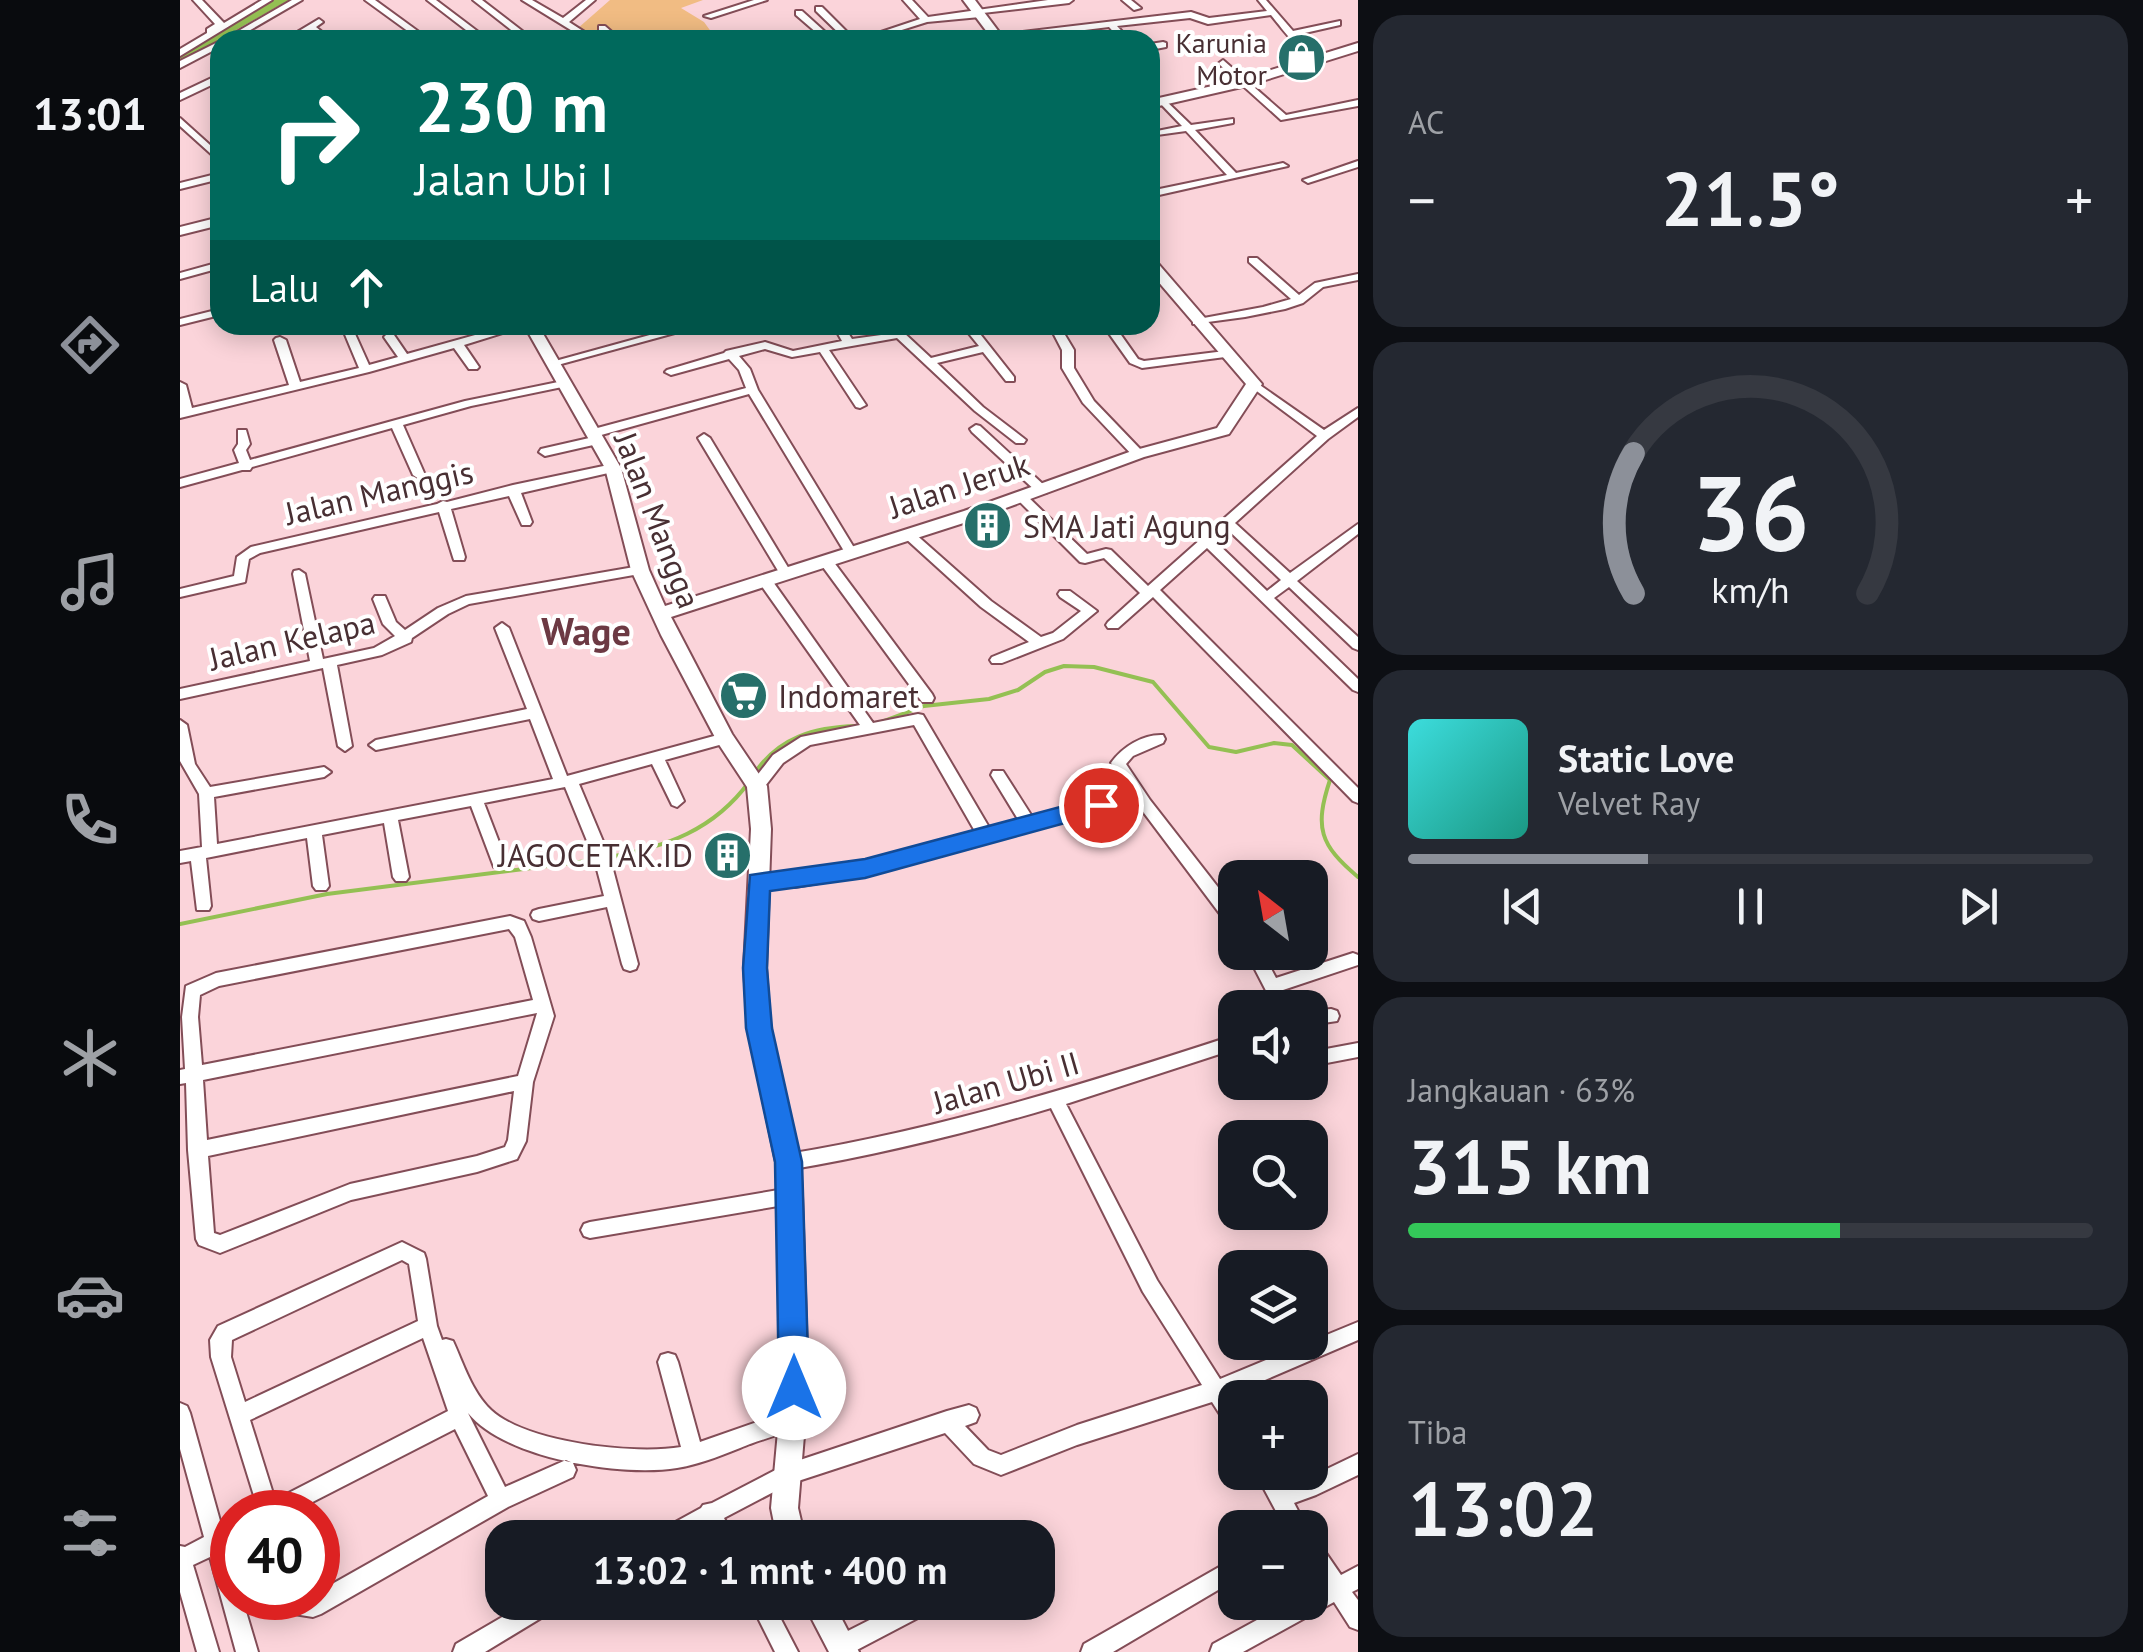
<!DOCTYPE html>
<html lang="id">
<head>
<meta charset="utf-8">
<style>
  body { margin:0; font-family:"PT Sans",sans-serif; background:#242831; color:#f1f3f6; height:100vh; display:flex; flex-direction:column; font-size:38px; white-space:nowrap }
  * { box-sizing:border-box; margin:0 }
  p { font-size:32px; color:#9ea1a6 }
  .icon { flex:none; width:55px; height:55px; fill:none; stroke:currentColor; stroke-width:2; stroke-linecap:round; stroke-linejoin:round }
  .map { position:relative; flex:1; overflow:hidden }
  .details { display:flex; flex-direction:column; gap:15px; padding:15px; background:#0d0f14; width:785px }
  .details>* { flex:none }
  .hud { position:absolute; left:30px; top:30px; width:950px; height:305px; border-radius:30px; box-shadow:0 5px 25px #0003; background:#00695c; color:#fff; overflow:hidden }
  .needle { width:65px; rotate:329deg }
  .fabs { position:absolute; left:1038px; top:860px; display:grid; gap:20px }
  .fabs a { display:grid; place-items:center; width:110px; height:110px; border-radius:20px; background:#171b24; box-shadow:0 5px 25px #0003; font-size:50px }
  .speed { position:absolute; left:30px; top:1490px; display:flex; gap:20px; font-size:50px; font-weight:700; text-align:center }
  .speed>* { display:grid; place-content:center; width:130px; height:130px; border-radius:50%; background:#171b24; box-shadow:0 5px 25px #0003; line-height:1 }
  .speed .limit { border:15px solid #d22; background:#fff; color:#111 }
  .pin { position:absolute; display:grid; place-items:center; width:85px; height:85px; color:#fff; margin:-42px; border:5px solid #fff; border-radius:50%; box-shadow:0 2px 10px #0007 }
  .me { position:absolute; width:110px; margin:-55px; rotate:0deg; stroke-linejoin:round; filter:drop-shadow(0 0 8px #0008) }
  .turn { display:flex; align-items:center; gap:35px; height:210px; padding:0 40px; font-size:45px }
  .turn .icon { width:130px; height:130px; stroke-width:2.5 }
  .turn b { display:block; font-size:70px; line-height:85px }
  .then { display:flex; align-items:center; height:95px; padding:0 40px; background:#0003; gap:20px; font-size:38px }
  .big { font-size:75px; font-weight:800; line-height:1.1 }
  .details .tile { flex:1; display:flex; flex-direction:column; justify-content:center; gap:15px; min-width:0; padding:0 35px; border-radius:30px; background:#242831 }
  .details .dial { align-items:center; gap:0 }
  .dial svg { height:260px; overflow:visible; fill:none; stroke:#363941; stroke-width:7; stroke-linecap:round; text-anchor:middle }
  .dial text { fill:#f1f3f6; stroke:none }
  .song { display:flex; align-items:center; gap:30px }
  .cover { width:120px; height:120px; border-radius:15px; background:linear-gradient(135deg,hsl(180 70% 55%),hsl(170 70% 35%)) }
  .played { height:10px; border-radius:5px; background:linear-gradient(90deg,#8c9099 35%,#363941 35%) }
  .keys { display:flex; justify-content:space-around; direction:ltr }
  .heat { display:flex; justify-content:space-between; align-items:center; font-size:55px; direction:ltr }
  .charge { height:15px; border-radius:8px; background:linear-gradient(90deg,#34c759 63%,#363941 0) }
  .trip { position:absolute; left:305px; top:1520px; width:570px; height:100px; border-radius:30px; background:#171b24; box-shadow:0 5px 25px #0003; font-weight:800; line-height:100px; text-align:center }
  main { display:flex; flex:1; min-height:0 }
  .menu { display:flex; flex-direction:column; width:180px; justify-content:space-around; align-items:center; background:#090b0e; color:#9ea1a6 }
  .menu .icon { width:70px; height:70px }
  .menu .selected { color:#8c9099 }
  .menu b { font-size:45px; color:#f1f3f6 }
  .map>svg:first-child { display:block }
  .green { fill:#f1bc83 }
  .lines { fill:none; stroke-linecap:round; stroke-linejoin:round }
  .stream { stroke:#94c053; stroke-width:4 }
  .river { fill:#94c053; fill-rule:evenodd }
  .minor-casing { stroke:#834d57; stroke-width:4 }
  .tertiary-casing { stroke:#834d57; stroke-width:4 }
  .minor { fill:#fff; fill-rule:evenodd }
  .tertiary { fill:#fff; fill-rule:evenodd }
  .route { fill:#1a73e8; stroke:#114b97; stroke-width:2.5 }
  .labels { text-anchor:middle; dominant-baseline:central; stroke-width:8; stroke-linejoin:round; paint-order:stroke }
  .far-poi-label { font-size:28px; fill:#482f33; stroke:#fff; text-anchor:end }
  .street-label { font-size:32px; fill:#482f33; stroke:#fff }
  .poi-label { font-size:32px; fill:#482f33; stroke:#fff; text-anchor:start }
  .quarter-label { font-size:38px; font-weight:bold; fill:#6c3943; stroke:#fff }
</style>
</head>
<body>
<main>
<nav class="menu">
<b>13:01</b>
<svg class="icon selected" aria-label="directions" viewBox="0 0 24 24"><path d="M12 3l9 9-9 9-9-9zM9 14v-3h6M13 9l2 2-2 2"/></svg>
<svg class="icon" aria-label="music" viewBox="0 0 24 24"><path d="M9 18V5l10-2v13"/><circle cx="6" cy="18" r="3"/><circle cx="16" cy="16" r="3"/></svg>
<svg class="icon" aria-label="phone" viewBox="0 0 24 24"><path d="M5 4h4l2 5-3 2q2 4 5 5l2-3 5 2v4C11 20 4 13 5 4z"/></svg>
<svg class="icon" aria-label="climate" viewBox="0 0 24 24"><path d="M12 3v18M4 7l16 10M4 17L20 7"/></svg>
<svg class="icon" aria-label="car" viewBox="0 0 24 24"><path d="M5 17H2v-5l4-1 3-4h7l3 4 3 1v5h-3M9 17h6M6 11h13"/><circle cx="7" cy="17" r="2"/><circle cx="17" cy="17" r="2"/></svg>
<svg class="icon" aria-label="filters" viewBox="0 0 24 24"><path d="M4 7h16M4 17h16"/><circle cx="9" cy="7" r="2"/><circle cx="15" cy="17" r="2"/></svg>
</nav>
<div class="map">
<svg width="1178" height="1652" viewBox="0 0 1178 1652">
  <rect width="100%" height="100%" fill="#fbd4da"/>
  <path class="green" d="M430,0H523L501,8L524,22L532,33C489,41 435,50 397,29Z"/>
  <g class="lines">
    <path class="stream" d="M701,722L744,706L809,699L838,690L865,672L884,666L914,667L973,682L1029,747L1056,752L1094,743L1112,745L1150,780C1134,828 1140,845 1178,877
      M574,774C599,737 634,727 677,726
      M429,857C486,847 534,830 569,782
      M0,924L147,894L415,860"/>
    <path class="river" d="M92,0H109L0,62V52Z"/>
    <defs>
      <path id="minor" d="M13,0H22L44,23L82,0H92L0,56V49L27,33V29L35,24Z
        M112,0H122L53,40H43Z
        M185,0H195L250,40H240Z
        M247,0H256L309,40H299Z
        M293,0H302L354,40H344Z
        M342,0H352L383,18L406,0H415L389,22L417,40H407Z
        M574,0H587L531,18L524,16Z
        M723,0H732L748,17L868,0H893L889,3L803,13L800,17L747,22L690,40H677L740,19Z
        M942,0H951L961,8L954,10Z
        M1078,0H1086L1113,31L1160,21V25L1116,35L1143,56V60C1121,56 1105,32 1091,15L1028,24L1010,18L937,26L950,40H941L929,27L823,40L814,38L818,35L1011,12L1029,18L1087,11Z
        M636,7H642L675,40H666L636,11Z
        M616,11H622L654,40H645L616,15Z
        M139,19L143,22L136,27L152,40H143L130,31L114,40H104Z
        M419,26H425L441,40H432L419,30Z
        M513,33L521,40H490L491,38Z
        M40,41V47L0,68V61Z
        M983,42L986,43V47L970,50V44Z
        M1043,60L1106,115L1178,100V106L1101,120L1040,65L1039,63Z
        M40,74V81L0,100V93Z
        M983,98L1011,125L1053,119V123L1015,130L1056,173L1103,163L1108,166L970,197V191L1047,175L1006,131L977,135V131L1002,126L978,101Z
        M0,118L40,154V162L0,126Z
        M1178,161V167L1128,183L1123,180Z
        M970,171H975L977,173L970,177Z
        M40,173V179L0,189V183Z
        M1069,258H1077L1119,295L1135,283L1178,274V280L1143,287L1123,303L1105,309L1065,317L1013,324V320L1083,307L1111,299L1069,262Z
        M40,262V268L0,279V273Z
        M40,309V315L0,325V319Z
        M161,325H171L189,365L218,357L204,337L206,335H214L227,354L331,325H348L284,345L299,367L297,369H289L274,348L189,372L0,418V382L6,385L12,408L109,385L94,340L96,338L100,337L106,340L120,382L179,368Z
        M506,325H524L374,366L368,363Z
        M653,325H663L672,339L723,332L751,358L799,346L782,325H793L834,377V381H826L803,352L757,363L803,407L846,440L844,443H836L795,411L717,338L649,350L686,405L680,408L676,407L640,352L612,357L585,349L559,356L570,369L578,390L676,551L670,555L664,551L569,394L414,437L408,433L410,430L566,388L559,370L549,359L491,375L485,372L487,370L544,353L546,351L585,342L613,351L662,341Z
        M748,325H769L740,333L734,330Z
        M869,325H879L894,350V368L914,401L962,451V457H954L903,403L882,368V350Z
        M923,325H934L958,359L964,361L1045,351L1051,354L1045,357L962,368L950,363Z
        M383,381L387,382V386L291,406L223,425L245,475L243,478L239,479L233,475L212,428L72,467L70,470H62L0,487V479L59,463L54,450L58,444V430H66L70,444L66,450L70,460L285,401Z
        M1074,381L1144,430L1178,408V417L1148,439L1055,523L1110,573L1178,524V534L1117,581L1178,637V650L1173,648L1109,587L1094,598L1178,679V692L1173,690L1027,548L980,590L1178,788V803L1173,801L973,597L938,628H928L926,625L928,622L960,593L924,558L905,563L900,562L836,498L842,494L846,495L907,554L926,549L931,550L968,586L1137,436L1070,386L1068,384ZM1047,529L1101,580L1087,591L1035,541Z
        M796,425L800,426L866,487V493H858L792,432L790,429Z
        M524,434L530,438L612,574L611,577L606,578L600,574L518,438Z
        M418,436L424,440L422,443L365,456L359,452L361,449Z
        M433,464L437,465V471L341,493L352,522L350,525H342L329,496L271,509L285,557L284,560H274L273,557L259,512L80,553L69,559L65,582L0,597V589L54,576L57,557L71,547L257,504L263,501L267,502L333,485Z
        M729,531L733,532L811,601L861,637L873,633L901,611L880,597L878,594L880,591H890L917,611L883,639L822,663H812L810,660L812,657L849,642L801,607L725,538L723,535Z
        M645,556L650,557L752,694L754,698L752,702H742L640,563L639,560Z
        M460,566L465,567L466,570L465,573L289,604L268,614L232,638L231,642L202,655L157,665L172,746L165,751L158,746L143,668L0,699V689L130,661L113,574L114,571L119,570L125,574L143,659L194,648L215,636L203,624L193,599L195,596H205L216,622L225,630L258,608L286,596Z
        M586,578L591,579L693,723L738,714L743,715L810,829L839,821L811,775L813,771H823L853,818L948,792L931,763C942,747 963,734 983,735L985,739L983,743L953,756L946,764L970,800L1055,909V928L1049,926L955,801L685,875L615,887L574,885L571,881L574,877L579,875C654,875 725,852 796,833L734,725L630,745L603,763L582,790H572L570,786L572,782L593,755L621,737L680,725L581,585L579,582Z
        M322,623L329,628L387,776L545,733L552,738L550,742L485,760L504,801L497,807L492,805L472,764L399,784L430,858L458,964L456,969L450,971L444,969L442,964L427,907L359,921L353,919L351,915L353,911L359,909L424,896L414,858L385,787L304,803L327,863L324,867H314L291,806L218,820L229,877L226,881H216L213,877L204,823L142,835L149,886L146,890H136L133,886L127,838L26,858L31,906L29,910H17L11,861L0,863V851L22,847L19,794L0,761V720L7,725L15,764L30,787L144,767L151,772L144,777L34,797L37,844L373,779L350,719L196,750L189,745L196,740L347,709L315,628Z
        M330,916L344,921L351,937L374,1016L353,1082L346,1141L337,1159L297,1172L171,1200L40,1253L19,1245L16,1239L8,1150L6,1083L0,1084V1070L5,1069L2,1017L6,986L36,973ZM329,929L335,937L353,1000L22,1065L18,1017L20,995L39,986ZM357,1013L338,1076L27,1140L23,1080ZM334,1091L328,1140L325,1147L297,1156L170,1184L40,1235L34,1233L28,1156Z
        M1066,952H1082L1096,978L1173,953L1178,955V965L1103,990L1112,1008H1095Z
        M1151,1009L1157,1011L1159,1016L1157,1021L1130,1025V1011Z
        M1055,1035V1049L886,1104L977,1280L1040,1379L1178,1322V1340L1050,1395L1055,1402V1430L1048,1427L1032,1402L897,1445L821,1475L794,1464L765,1433L609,1484L544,1518L554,1538H533L527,1527L508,1538H476L479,1531L521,1508L523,1505L532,1503L605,1465L767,1411L789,1405L796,1408L799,1415L796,1422L785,1426L808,1450L821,1455L897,1425L1022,1385L963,1292L871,1108C784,1134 697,1155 608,1170L602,1168L599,1162L602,1156L608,1154C761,1129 908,1083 1055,1035Z
        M1178,1043V1057L1131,1066L1136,1068L1143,1078L1140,1083L1134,1085L1128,1083L1130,1082V1052Z
        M610,1188L616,1190L619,1196L616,1202L610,1204L410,1238L404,1236L401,1230L404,1224L410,1222Z
        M222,1242L244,1253L246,1259L257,1326L262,1340L266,1339L273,1341C284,1365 292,1392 311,1410C347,1443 454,1455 501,1447L478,1362L481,1355L488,1353L495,1355L498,1362L520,1442L614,1409L621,1412L624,1419L621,1426C604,1433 587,1438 570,1444C547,1453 522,1464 497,1468C442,1477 325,1459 288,1413L325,1487L386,1460L393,1463L396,1470L393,1477L328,1507L141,1614L133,1617L114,1614L105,1598H138V1592L308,1496L275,1429L113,1512H79L31,1357L30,1340L38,1326ZM222,1260L229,1264L238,1321L65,1402L51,1357L52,1340ZM243,1338L268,1411L95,1500L70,1420Z
        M0,1403L7,1406L10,1413L42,1528L52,1524V1545L48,1547L52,1563V1598H62L78,1652H56L30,1557L13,1565L39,1652H17L0,1592V1546L5,1547L24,1537L0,1449Z
        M1178,1454V1475L1136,1495L1114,1503L1127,1528H1105L1075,1472H1097L1104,1486L1126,1479Z
        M1130,1537L1137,1540L1161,1575L1178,1566V1589L1172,1592L1178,1600V1630L1170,1627L1154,1602L1063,1652H1030L1033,1644L1110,1602H1130V1592L1143,1585L1130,1565Z
        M1055,1558V1580L933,1652H901L904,1644Z
        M348,1602H379L376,1609L305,1652H273L276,1644Z
        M570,1602H592L618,1652H595Z
        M725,1602H758L755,1609L673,1652H654L651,1646L654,1638Z"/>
      <path id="tertiary" d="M783,0H795L825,40H813Z
        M1178,43V51L1066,86L970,108V100L1059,80Z
        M40,217V225L0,235V227Z
        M970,259L975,260L1082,384L1049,434L964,457L796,519L491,617L552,734L587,786L591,829L586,968L590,1028L620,1162L622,1196L628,1387L618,1508L625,1538H597L591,1508L602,1387L598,1196L596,1162L568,1028L564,968L571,829L567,787L538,743L481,635L451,570L425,468L344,325H358L441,468L469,570L485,606L784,511L952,451L1037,428L1066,384L970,272Z
        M623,1602H653L679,1652H649Z"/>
    </defs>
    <use href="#minor" class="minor-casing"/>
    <use href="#tertiary" class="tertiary-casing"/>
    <use href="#minor" class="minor"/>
    <use href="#tertiary" class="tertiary"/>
  </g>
  <path class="route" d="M921,796L929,799L932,805L929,811L685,878L590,891L587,968L592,1028L622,1162L629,1388L624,1398L614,1402L603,1398L599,1388L595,1162L566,1028L563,968L570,875L685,859Z"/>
  <defs>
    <symbol id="shop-disc" viewBox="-11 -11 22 22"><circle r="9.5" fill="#266f6a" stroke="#fff"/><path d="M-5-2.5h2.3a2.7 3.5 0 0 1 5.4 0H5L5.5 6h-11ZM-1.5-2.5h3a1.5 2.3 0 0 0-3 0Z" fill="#fff"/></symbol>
    <symbol id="building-disc" viewBox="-11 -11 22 22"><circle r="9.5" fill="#266f6a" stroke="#fff"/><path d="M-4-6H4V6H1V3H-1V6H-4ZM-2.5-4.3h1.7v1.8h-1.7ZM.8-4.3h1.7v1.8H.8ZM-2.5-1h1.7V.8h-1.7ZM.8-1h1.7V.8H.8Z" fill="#fff"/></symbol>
    <symbol id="supermarket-disc" viewBox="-11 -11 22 22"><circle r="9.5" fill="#266f6a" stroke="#fff"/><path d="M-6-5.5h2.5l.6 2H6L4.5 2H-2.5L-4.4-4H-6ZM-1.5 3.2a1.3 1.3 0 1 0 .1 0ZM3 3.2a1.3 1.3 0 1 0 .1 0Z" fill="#fff"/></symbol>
  </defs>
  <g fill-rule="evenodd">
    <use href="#shop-disc" x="1094" y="30" width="55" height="55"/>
    <use href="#building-disc" x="780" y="498" width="55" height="55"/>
    <use href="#supermarket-disc" x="536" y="668" width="55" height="55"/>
    <use href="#building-disc" x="520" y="828" width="55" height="55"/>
  </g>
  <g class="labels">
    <g class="far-poi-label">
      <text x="1087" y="42">Karunia<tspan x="1087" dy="32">Motor</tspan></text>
    </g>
    <g class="street-label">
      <text transform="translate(779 485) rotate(-18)">Jalan Jeruk</text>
      <text transform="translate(199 492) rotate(-13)">Jalan Manggis</text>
      <text transform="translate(478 520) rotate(69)">Jalan Mangga</text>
      <text transform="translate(112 640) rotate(-13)">Jalan Kelapa</text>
      <text transform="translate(826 1082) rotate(-16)">Jalan Ubi II</text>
    </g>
    <g class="poi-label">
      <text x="843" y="526">SMA Jati Agung</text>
      <text x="598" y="696">Indomaret</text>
      <text x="513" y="855" text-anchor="end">JAGOCETAK.ID</text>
    </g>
    <g class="quarter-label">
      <text x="406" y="630">Wage</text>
    </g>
  </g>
</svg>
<div class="fabs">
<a><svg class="needle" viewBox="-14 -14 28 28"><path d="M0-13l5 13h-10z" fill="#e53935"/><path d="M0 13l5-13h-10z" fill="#9ea1a6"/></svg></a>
<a><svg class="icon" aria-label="sound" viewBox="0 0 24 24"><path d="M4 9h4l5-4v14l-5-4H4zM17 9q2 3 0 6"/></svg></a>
<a><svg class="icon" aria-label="search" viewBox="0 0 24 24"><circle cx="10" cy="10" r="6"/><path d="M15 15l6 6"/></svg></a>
<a><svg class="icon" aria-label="layers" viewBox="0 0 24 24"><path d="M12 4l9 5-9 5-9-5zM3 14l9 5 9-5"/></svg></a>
<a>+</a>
<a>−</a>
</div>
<div class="speed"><div class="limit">40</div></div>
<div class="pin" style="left:921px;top:805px;background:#d93025"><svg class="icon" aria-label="arrive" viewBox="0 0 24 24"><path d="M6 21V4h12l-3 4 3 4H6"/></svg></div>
<svg class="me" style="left:614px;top:1388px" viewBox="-20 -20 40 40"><circle r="19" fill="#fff"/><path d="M0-13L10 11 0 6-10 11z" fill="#1a73e8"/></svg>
<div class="trip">13:02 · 1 mnt · 400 m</div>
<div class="hud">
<div class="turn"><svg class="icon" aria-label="right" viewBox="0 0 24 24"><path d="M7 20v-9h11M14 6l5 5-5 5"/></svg><div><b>230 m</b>Jalan Ubi I</div></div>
<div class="then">Lalu<svg class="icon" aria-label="ahead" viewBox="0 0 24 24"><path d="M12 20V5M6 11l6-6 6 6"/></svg></div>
</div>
</div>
<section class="details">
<div class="tile"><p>AC</p>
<div class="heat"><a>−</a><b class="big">21.5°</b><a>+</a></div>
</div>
<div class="tile dial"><svg viewBox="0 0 100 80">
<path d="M14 69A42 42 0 1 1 86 69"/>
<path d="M14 69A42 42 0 0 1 14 26" stroke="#8c9099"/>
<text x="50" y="56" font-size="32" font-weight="700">36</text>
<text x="50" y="72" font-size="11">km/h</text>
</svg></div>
<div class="tile">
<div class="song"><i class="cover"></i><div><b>Static Love</b><p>Velvet Ray</p></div></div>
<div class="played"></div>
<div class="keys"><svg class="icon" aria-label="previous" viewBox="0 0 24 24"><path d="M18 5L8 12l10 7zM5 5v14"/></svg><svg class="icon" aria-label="pause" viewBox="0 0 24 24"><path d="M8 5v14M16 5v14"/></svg><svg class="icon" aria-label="next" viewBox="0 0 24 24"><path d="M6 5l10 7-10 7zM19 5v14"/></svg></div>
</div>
<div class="tile"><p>Jangkauan · 63%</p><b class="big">315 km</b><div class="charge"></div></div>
<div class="tile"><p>Tiba</p><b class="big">13:02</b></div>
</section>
</main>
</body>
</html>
